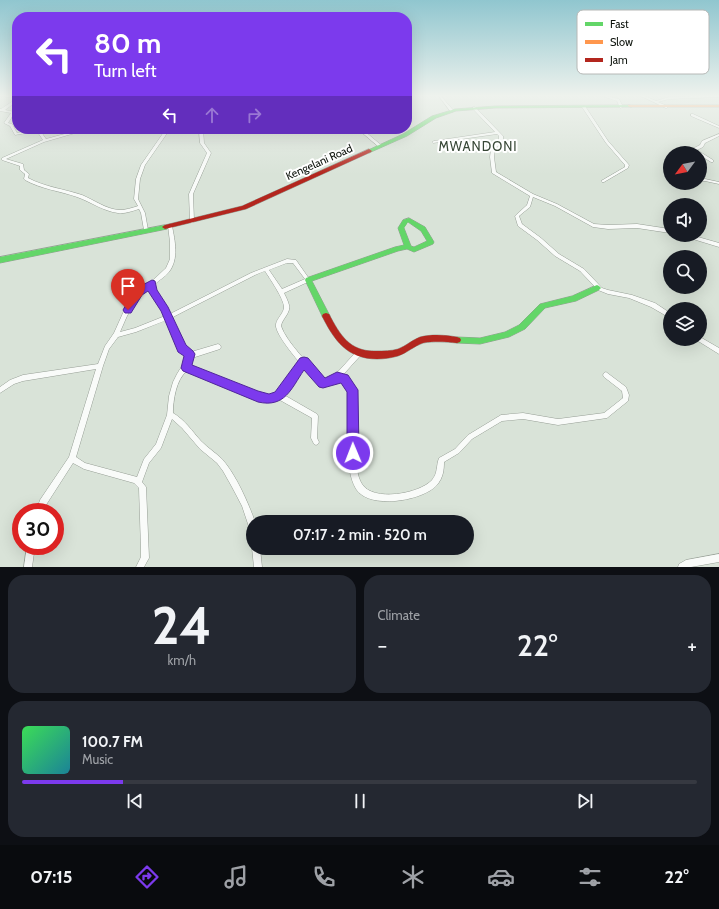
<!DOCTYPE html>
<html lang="en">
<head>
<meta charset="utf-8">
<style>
  body { margin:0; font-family:Cabin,sans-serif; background:#242831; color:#f1f3f6; height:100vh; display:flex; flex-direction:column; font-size:15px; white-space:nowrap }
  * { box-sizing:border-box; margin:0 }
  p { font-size:13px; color:#9ea1a6 }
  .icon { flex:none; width:22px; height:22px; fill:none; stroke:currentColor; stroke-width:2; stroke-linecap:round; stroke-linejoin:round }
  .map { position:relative; height:567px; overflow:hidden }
  .panel { display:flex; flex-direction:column; gap:8px; padding:8px; background:#0d0f14; flex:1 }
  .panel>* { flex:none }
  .guide { position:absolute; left:12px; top:12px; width:400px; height:122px; border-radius:16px; box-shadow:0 4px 16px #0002; background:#7c3aed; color:#fff; overflow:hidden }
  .needle { width:26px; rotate:238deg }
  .fabs { position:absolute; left:663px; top:146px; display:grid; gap:8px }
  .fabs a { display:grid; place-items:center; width:44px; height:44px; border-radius:50%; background:#171b24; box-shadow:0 4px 16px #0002; font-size:20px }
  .speed { position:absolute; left:12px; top:503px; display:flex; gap:8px; font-size:20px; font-weight:700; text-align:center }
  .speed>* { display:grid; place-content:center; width:52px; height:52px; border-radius:50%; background:#171b24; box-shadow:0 4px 16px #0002; line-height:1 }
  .speed .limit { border:6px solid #d22; background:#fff; color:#111 }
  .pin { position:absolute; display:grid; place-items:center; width:34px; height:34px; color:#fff; margin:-41px -17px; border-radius:50% 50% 50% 0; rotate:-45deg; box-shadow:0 0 4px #0007 }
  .pin .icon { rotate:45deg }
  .me { position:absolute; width:44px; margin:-22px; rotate:359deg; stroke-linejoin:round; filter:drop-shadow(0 0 3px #0008) }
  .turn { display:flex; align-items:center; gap:14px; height:84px; padding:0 16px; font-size:18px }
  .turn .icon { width:52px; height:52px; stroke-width:2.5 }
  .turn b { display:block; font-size:28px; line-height:34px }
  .lanes { display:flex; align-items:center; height:38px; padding:0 16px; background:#0003; justify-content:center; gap:20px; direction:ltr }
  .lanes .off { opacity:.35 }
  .big { font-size:30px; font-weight:600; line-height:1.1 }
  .panel .card { flex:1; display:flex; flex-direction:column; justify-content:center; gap:6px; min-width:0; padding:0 14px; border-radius:16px; background:#242831 }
  .panel .dial { align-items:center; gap:0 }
  .dial b { font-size:52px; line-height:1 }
  .song { display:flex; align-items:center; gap:12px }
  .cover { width:48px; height:48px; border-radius:6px; background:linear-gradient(135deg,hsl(130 70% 55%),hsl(190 70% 35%)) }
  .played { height:4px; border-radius:2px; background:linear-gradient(90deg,#7c3aed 15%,#363941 15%) }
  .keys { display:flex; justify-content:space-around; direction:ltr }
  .heat { display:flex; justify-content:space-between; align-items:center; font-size:22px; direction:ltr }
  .panel .tiles { flex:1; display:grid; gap:8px; grid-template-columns:1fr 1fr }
  .card:last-child { grid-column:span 2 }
  .trip { position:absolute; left:246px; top:515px; width:228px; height:40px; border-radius:20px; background:#171b24; box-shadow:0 4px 16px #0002; font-weight:600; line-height:40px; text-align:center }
  .dock { display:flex; height:64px; justify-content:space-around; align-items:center; background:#090b0e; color:#9ea1a6 }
  .dock .icon { width:28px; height:28px }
  .dock .active { color:#7c3aed }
  .dock b { font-size:18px; color:#f1f3f6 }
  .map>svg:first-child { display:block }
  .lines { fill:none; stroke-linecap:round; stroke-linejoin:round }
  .street-casing { stroke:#969e95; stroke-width:1 }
  .fast-casing { stroke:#969e95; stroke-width:1 }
  .slow-casing { stroke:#969e95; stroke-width:1 }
  .jam-casing { stroke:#969e95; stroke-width:1 }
  .street { fill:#f9fbf9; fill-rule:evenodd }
  .fast { fill:#63d668; fill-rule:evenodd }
  .slow { fill:#ff974d; fill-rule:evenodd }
  .jam { fill:#b3261e; fill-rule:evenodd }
  .route { fill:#7c3aed; stroke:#51269a }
  .labels { text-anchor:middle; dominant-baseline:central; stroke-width:4; stroke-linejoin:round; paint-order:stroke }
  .far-street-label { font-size:11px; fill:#0b110a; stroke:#fff }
  .far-quarter-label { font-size:13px; letter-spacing:1px; fill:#374736; stroke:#fff }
  .key { fill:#fff; stroke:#b6b8b6; stroke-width:1 }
  .key-label { font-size:11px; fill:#0b110a }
</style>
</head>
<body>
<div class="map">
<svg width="719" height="567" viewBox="0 0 719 567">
  <rect width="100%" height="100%" fill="#d9e3d8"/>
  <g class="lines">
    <defs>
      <path id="street" d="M0,95L17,96V98L0,96Z
        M438,95H440L453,110V112H451Z
        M599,95H603L619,99L623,107L620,108L617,101Z
        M639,95H643L656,101L669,97L719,95V97L669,99L658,102L667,106V108H666Z
        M16,99H17V101L5,110L15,112L8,123L12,124L17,133L38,129H39L46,139L83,129H89L44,142L6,159L23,164L24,170L29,174L28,178C45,187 64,189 82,195C94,200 106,209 119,210C126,210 132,208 138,206L134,199L136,179L141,165L166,129H170L145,165L140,179L138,199L145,213L148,230V231L146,232L144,230L141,213L139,209C132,211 125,214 118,213C103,211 91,202 77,197C60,191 41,189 25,180L24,179L25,174L20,170V166L2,160V158L43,140L37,131L15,135L10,126L4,123L11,113L0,111V109H1Z
        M583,106H585L608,141L629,165L628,168L604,182H602L601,181L625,167V165L606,143L582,107Z
        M473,107H475L503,136V141L495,149L494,157L496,172L533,194L557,204L594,224L608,225L637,224L670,229V233L637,228L608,229L593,227L555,206L533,197L530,207L519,216L522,224L541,238L559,254L584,269L602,288L608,290L632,295L655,303L670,313V318L651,307L629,298L608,294L598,290L580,271L555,256L537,240L518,226L515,216L527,205L530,196L492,173L490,157L491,149L499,141V136L497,134L433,143L432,142L434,141L495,132L473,109Z
        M691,114H693L719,126V128L691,116Z
        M199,129H203L204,143L211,153L193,194L194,221L192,223L190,221L189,194L207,153L200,143Z
        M358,129H362L381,145V147H379Z
        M719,134V136L705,143L703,147L697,150L713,160V162H711L700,155V153H697L694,151L689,153H684L700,145L702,141Z
        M705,179L719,182V184L705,181L700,182V180Z
        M170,224L172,226C175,241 179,259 169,272C165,277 159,280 155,284C156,295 165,304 170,314L251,273L287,259L296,260L310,280V281L284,293C286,297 288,301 289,305C291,313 282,319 281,326C287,343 310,365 322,379L325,381L335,375L356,352L358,351L360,352L361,354L360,356L342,376C349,378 354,383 356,391C357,396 356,403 356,409C356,427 352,469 362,484C373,502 419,494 432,480C438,473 436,466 439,458L455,449L468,435L501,415L523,413L558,419L604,413L623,398L622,391L604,377L603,375L604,373L606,372L626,387L629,395L628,401L607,418L558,425L523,419L502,421L472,439L459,453L444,462C444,470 443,478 437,485C423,501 369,510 356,489C342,465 351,420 350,392C349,386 344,381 338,380L325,387L318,383L304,367L284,395L317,414L318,416L317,438L319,442L318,444L316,445L314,444L311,438L312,418L278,399L271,401L258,399L187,371C176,379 173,401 173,413C185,420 192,431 201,441C208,448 216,453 222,459C235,473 249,504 255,522H253V531L250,530L242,506L232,487L223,471L217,463L200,449L182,428L172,419L161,448L149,463L142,482L146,487L149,558L144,567H136L141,557V549L139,488L134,483L84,469L73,463L46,505L44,512H36L40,500L69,457L96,369L23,381L14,384L0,393V387L10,380L23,375L98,364L105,346L114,333L123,313L136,291L150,283L166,268L170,259V242L168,226ZM287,263H293L305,279L282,289L269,270ZM265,271C270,279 284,299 284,307C284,313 277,318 276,324C274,332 294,356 300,363L280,391L275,394L271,395L258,393L189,367L192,358L220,349L221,347L220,345L218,344L191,352L184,347L171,318L255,275ZM150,288C153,298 161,306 165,316L135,328L120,332L127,316L140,293ZM167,320L180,351L187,356L184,366L180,369L177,374L173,382L169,396L167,415L156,444L144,459L137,477L85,463L76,457L103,366L109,349L118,337L136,332Z
        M683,235H691L719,243V247L683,236Z
        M700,337L719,348V354L698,341L697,339H700Z
        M27,546H35L32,567H24Z
        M253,546V548H260L262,567H254L252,548Z
        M719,554V562L691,567H678L679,564L686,560Z"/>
      <path id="fast" d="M630,105L632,106V107L495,108L456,111L436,118L407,136L371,152L369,153L366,151L403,134L432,116L455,109L495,106Z
        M409,218L425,227L434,242L433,244L414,252L407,249L398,251L312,281L330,316L329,318L326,319L323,318L305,280L306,278L395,247L404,245L398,228L403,220ZM408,222L421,231L427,241L414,247L411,246L404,228Z
        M165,225L168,227L167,229L0,263V257Z
        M597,285L599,286L601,288L599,290L576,301L545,308L525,329L509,337L480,344L457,343L454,342L453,340L454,338L457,337L480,338L505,332L519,325L540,304L572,296Z"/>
      <path id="slow" d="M628,105H719V107H630L628,106Z"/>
      <path id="jam" d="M369,149L372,151L371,152L246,209L165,229L162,227L165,225L242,206Z
        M326,313L329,314C340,335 350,352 376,351C384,351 391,351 398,349C406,346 412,340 420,337C432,334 445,335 457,337L460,338L461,340L460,342L457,343C446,342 434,341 423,343C414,346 407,353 398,356C391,358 384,359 377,359C347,359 334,340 322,316L323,314Z"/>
    </defs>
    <use href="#street" class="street-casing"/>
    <use href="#fast" class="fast-casing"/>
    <use href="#slow" class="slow-casing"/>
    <use href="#jam" class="jam-casing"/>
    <use href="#street" class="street"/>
    <use href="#fast" class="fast"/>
    <use href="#slow" class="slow"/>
    <use href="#jam" class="jam"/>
  </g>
  <linearGradient id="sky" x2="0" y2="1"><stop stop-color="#90c6cf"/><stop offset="0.55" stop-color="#eef2ed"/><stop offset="1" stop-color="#eef2ed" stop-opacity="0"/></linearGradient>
  <rect width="719" height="174" fill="url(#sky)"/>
  <path class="route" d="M152,280L155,281L157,290L168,307L186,345L193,351L195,354L192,365L258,391L269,394L275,392L300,358L304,357L308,358L325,378L337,372L348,375L358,390L359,453L357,458L353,459L348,458L347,453V392L341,383L323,388L319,387L304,370C291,389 285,408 258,402L183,371L181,368L184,356L178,352L161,311L148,291L142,295L131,313H125L123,310L135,289Z"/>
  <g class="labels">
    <g class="far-street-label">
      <text transform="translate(319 162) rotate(-24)">Kengelani Road</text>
    </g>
    <g class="far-quarter-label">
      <text x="478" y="146">MWANDONI</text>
    </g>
  </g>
  <rect x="577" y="10" width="132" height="64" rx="6" class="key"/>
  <rect x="585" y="22" width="18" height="4" fill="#63d668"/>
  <rect x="585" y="40" width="18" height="4" fill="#ff974d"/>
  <rect x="585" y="58" width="18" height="4" fill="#b3261e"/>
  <g class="key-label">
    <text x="610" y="28">Fast</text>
    <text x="610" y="46">Slow</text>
    <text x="610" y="64">Jam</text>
  </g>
</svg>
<div class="fabs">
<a><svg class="needle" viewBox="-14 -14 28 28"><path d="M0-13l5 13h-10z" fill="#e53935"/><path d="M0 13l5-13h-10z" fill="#9ea1a6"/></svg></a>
<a><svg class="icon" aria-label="sound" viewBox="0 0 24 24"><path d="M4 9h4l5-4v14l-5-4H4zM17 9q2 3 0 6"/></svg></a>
<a><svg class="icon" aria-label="search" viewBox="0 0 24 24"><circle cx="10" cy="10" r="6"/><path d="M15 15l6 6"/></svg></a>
<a><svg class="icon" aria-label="layers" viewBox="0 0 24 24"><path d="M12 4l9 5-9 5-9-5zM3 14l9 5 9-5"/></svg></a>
</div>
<div class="speed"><div class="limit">30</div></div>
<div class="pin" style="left:128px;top:310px;background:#d93025"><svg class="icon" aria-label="arrive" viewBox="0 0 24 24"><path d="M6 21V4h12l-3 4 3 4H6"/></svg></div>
<svg class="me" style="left:353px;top:453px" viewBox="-20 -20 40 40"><circle r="17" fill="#7c3aed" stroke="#fff" stroke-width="3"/><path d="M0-11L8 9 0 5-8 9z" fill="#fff"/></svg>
<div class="trip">07:17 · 2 min · 520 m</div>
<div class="guide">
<div class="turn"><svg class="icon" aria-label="left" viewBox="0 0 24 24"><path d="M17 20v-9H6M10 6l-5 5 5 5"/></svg><div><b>80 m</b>Turn left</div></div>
<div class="lanes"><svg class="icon" aria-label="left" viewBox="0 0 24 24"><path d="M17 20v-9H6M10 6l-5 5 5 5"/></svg><svg class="icon off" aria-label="ahead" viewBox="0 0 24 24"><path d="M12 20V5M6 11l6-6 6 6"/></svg><svg class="icon off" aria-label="right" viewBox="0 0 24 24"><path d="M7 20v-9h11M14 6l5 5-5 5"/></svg></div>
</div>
</div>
<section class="panel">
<div class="tiles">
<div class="card dial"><b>24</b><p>km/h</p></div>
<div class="card"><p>Climate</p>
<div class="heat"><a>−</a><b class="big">22°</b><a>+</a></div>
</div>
<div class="card">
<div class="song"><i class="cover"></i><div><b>100.7 FM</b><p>Music</p></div></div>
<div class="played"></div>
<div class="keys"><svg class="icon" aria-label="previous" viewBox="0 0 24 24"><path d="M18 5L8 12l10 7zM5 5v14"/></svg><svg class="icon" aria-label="pause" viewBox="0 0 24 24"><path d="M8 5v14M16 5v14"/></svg><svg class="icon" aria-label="next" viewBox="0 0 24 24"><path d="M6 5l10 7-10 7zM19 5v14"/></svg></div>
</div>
</div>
</section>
<nav class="dock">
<b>07:15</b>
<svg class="icon active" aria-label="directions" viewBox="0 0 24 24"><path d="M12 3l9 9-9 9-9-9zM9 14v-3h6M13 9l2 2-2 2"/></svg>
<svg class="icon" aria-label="music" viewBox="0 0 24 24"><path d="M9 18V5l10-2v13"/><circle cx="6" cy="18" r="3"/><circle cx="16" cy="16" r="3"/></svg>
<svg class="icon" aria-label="phone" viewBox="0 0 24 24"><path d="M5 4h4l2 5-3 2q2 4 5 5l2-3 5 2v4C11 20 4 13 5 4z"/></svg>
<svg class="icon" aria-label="climate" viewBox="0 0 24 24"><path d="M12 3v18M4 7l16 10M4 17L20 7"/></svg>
<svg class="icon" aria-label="car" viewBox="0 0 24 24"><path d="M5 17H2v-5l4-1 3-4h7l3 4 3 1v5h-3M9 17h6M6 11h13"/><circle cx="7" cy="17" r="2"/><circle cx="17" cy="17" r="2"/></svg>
<svg class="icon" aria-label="filters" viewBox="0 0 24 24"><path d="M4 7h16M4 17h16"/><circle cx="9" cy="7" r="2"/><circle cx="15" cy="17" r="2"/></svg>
<b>22°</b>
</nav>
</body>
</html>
